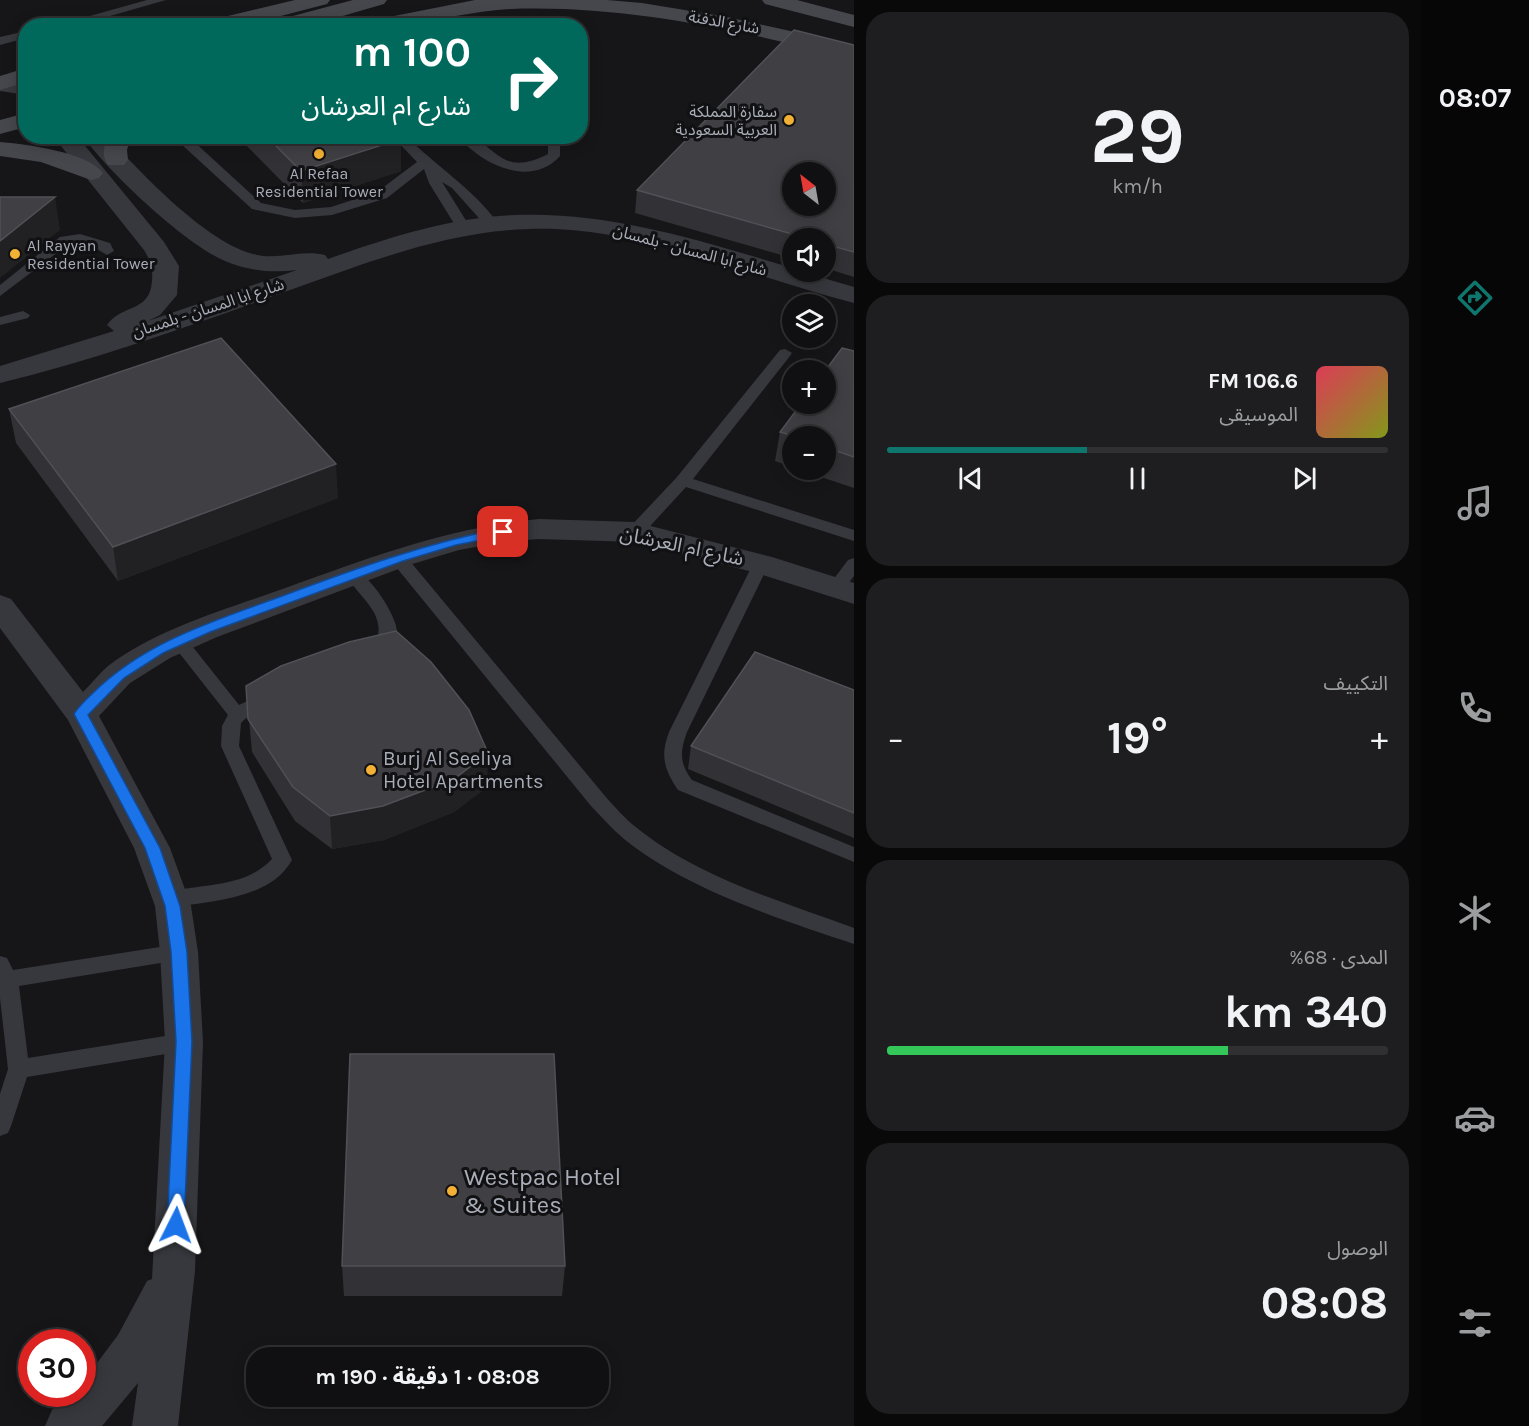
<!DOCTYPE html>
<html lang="ar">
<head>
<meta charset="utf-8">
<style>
  body { margin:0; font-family:Karla,"Noto Sans Arabic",sans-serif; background:#1e1e20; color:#f1f3f6; direction:rtl; height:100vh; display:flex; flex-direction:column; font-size:22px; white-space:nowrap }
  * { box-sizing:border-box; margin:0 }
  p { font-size:20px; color:#9c9d9f }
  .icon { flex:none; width:33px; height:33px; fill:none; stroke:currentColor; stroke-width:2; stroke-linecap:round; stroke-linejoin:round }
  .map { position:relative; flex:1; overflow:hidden; direction:ltr }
  .sheet { display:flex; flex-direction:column; gap:12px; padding:12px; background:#09090a; width:567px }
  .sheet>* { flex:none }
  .guide { position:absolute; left:18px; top:18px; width:570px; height:126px; border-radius:24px; box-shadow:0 3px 15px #0003,0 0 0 2px #303032; direction:rtl; background:#00695c; color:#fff; overflow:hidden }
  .needle { width:39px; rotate:329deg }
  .controls { position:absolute; left:782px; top:162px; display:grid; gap:12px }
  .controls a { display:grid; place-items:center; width:54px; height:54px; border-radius:50%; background:#101012; box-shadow:0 3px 15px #0003,0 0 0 2px #303032; font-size:30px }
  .speed { position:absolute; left:18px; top:1329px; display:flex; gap:12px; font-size:30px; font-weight:700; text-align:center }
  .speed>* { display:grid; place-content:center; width:78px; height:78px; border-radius:50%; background:#101012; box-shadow:0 3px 15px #0003,0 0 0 2px #303032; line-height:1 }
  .speed .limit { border:9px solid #d22; background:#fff; color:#111 }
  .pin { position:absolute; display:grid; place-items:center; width:51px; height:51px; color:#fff; margin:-26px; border-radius:12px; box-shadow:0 3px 9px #0006 }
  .me { position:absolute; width:66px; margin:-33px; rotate:3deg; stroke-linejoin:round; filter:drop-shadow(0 0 4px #0008) }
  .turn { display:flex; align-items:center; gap:21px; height:126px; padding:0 18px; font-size:27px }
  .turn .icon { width:78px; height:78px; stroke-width:2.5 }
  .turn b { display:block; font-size:42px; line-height:51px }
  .big { font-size:45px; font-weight:700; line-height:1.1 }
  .sheet .card { flex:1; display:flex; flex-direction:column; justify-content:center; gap:9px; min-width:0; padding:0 21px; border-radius:24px; background:#1e1e20 }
  .sheet .dial { align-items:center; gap:0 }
  .dial b { font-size:78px; line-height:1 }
  .song { display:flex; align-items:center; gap:18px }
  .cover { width:72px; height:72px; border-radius:9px; background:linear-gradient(135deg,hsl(350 70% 55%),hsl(70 70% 35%)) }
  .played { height:6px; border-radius:3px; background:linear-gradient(90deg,#0f766e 40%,#303032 40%) }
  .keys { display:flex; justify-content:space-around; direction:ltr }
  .heat { display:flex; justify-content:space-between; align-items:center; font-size:33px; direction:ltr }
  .charge { height:9px; border-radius:4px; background:linear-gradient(90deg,#34c759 68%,#303032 0) }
  .trip { position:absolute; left:246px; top:1347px; width:363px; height:60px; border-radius:24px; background:#101012; box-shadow:0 3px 15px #0003,0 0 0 2px #303032; font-weight:700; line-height:60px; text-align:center; direction:rtl }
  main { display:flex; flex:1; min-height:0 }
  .menu { display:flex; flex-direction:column; width:108px; justify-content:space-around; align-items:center; background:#060607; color:#9c9d9f }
  .menu .icon { width:42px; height:42px }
  .menu .selected { color:#0f766e }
  .menu b { font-size:27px; color:#f1f3f6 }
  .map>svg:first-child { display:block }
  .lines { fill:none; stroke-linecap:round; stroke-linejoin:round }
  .service { fill:#37383d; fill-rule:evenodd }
  .minor { fill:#37383d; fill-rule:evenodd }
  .secondary { fill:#45474d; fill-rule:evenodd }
  .wall { fill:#323236 }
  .shaded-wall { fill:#212124 }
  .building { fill:#3f3f44; stroke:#4f5156; stroke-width:1.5; fill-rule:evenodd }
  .route { fill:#1a73e8; stroke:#114b97; stroke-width:1.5 }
  .poi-dot { fill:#f2b134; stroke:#111113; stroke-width:2 }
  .labels { text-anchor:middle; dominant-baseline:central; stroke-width:6; stroke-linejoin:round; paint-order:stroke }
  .far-street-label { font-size:16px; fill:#a8adb8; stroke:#111113 }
  .far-poi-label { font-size:16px; fill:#a8adb8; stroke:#111113; text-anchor:end }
  .street-label { font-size:20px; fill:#a8adb8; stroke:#111113 }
  .poi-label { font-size:20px; fill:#a8adb8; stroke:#111113; text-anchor:start }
  .near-poi-label { font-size:24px; fill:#a8adb8; stroke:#111113; text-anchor:start }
</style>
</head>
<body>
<main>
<nav class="menu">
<b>08:07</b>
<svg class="icon selected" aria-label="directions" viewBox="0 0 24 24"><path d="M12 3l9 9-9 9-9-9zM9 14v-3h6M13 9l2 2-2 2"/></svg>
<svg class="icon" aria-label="music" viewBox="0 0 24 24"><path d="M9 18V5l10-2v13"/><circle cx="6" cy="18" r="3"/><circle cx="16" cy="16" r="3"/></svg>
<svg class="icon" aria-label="phone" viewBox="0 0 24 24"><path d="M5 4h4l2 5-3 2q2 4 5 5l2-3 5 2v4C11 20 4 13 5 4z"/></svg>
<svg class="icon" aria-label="climate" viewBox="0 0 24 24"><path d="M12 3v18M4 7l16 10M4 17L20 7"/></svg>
<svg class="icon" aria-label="car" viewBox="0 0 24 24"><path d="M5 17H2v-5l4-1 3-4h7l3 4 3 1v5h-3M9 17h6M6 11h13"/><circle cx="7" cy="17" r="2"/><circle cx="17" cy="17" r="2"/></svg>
<svg class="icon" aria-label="filters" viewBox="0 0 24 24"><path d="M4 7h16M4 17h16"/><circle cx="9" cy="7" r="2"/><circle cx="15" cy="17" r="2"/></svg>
</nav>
<section class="sheet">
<div class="card dial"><b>29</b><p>km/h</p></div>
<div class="card">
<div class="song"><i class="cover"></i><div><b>106.6 FM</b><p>الموسيقى</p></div></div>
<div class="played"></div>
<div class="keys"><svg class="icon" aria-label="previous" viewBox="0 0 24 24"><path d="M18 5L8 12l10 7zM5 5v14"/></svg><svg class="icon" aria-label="pause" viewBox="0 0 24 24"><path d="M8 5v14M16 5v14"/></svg><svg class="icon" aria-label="next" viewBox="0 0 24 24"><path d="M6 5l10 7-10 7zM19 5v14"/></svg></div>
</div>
<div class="card"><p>التكييف</p>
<div class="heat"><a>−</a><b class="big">19°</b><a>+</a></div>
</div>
<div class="card"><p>المدى · 68%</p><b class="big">340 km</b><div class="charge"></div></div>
<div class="card"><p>الوصول</p><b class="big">08:08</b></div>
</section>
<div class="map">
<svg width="854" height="1426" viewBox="0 0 854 1426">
  <rect width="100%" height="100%" fill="#161618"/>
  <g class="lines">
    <path class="service" d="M147,0H166L75,26H54Z
      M26,31V38L0,45V37Z
      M179,136H191V139L261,203L295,210L331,207L377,192L417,162L392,136H406C436,166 472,188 498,223L491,227L486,226L452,188L442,182L470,227L468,230H458L429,183L424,169L387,198L332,215L295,218L252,209L180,143Z
      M458,136C497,136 495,181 548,154V136H560V156C530,189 481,164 458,136Z
      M80,234L110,243L114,251L107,255L85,242L70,243L0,296V285L60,237Z
      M23,311L30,315L28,318L0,325V317Z
      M785,349L792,353L790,356L693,479L854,530V541L686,487L641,536H629L627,532L629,528L677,477L780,350Z
      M398,553L404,554L605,796C615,807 625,819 637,828C699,878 781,901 854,928V944C779,919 686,889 624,839C612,829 602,817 591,806L392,562L390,558L392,554Z
      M761,558L769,564L687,732C680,751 679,763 692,780L854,847V862L678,790C664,769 660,756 669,732L753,564Z
      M854,558V576L842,592H830L828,588L830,584L848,560Z
      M353,568C368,573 397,615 397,632C397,642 391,649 386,657H374L371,653C393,616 362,602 345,574Z
      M179,635L185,637L239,705L269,691L275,692L278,697C271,709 251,711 241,723L239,746L292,860C270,900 209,901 170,908L163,906L160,900L163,894C200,882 243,890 272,859L221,746L222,726L228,715L173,645L170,641Z
      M179,944L186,946L189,952L186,958L179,960L19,986L28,1058L184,1033L191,1036L195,1042L191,1048L184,1051L27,1077L11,1126L8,1133L0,1136V1094L8,1069L0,998V956L7,958L13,970Z"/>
    <path class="minor" d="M0,77L26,81V95L0,91Z
      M53,136H77L164,242L179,266L177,295L160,315L148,321L297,270C273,273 248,271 225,261C185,244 108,172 83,136H107C141,173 208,245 257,255C279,260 303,249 325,255L328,259C387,238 451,217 515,215C610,211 702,241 792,268V272H803L854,287V303C755,278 659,234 556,229C457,225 367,263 276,295C187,327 91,361 0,383V366L114,331L107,325C121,304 150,313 152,281C153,267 151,262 144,250Z
      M539,519L635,522L772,557L854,583V604L753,572L635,542L539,539L503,542L459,550L409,565L217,637L170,658L130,683L99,716L170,848L191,906L198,952L203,1042L195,1271L178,1426H132L138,1383L102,1426H45L52,1410L72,1394H82V1383L118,1335L147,1281L152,1279L165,1042L160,952L155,906L134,848L68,720L0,628V595L11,599L83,692C91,684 99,674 108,666C160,627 228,609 288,587C371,557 451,527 539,519Z"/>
    <path class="secondary" d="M295,0H330L327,4L243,26H205L207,21Z
      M353,0H387L384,4L308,26H289L286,22L289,17Z
      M475,0H607L642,3L727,17L854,45V59C742,31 627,5 511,9C476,11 442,19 408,25C395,27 380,26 367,26L369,21Z
      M762,0H797L854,15V27L765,4Z
      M26,68V82L0,90V76Z
      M26,113V127L0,134V120Z
      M108,136H131L127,150L128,160L124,165H108C101,155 104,147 108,136Z
      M0,142C25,144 88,152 103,173L99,178L91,180L41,162L0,156Z"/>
  </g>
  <path class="wall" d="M854,45V277L825,268V238H792V258L635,213L637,190Z
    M237,136H398L401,139V171L303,203Z
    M854,351V488L800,470H825V436H792V467L775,461L780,432Z
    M9,409L338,498L118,581L16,443Z
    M246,686L487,787L454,812L384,840L332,849L295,821L252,752Z
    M854,690V838L688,769L691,746Z
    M342,1266H565L562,1296H344Z"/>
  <path class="shaded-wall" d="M401,139V171L303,203L301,171Z
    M55,197L60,230L0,278V241Z
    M336,464L338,498L118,581L113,547Z
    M488,753L487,787L454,812L384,840L332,849L330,816Z"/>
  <path class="building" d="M794,30L854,45V252L825,244V238H806L637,190ZM792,172H825V206H792Z
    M266,136H398L401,139L301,171Z
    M0,197H55L0,241Z
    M221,338L336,464L113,547L9,409Z
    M842,348L854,351V457L825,447V436H794L780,432L801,404H825V371Z
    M396,631L431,662L469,710L488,753L454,779L383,806L330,816L293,787L248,719L246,686L281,666L349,642Z
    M755,652L854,690V813L691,746Z
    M350,1054H554L565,1266H342Z"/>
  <path class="route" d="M503,528L507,529V535L456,545L403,561L210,632L163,653L124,678L88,715L160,848L180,906L187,952L192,1042L184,1225L182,1231L176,1233L170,1231L167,1225L176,1042L171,952L165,906L145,848L74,714C79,706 86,700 92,694C145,641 217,620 285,595C357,568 427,543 503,528Z"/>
  <g class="poi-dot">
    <circle cx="789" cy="120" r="6"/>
    <circle cx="319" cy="154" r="6"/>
    <circle cx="15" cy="254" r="6"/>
    <circle cx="371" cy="770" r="6"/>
    <circle cx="452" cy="1191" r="6"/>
  </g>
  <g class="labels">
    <g class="far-street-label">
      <text transform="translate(724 22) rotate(10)">شارع الدفنة</text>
      <text transform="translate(690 250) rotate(15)">شارع ابا المسان - بلمسان</text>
      <text transform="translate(208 308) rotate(-18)">شارع ابا المسان - بلمسان</text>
    </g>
    <g class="far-poi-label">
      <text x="777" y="111">سفارة المملكة<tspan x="777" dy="18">العربية السعودية</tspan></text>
      <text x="319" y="173" text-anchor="middle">Al Refaa<tspan x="319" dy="18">Residential Tower</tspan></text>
      <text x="27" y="245" text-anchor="start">Al Rayyan<tspan x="27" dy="18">Residential Tower</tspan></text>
    </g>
    <g class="street-label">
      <text transform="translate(682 546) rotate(12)">شارع ام العرشان</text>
    </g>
    <g class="poi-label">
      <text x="383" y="758">Burj Al Seeliya<tspan x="383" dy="23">Hotel Apartments</tspan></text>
    </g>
    <g class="near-poi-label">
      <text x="464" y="1177">Westpac Hotel<tspan x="464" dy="28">&amp; Suites</tspan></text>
    </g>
  </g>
</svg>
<div class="controls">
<a><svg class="needle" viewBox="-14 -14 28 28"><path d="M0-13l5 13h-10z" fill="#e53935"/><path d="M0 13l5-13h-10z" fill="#9c9d9f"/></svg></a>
<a><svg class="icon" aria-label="sound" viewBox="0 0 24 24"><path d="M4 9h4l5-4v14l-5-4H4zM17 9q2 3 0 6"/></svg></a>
<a><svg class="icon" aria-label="layers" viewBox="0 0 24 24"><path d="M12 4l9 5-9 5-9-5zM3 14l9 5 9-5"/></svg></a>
<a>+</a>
<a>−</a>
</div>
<div class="speed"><div class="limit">30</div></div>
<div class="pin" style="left:503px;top:532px;background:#d93025"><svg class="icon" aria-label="arrive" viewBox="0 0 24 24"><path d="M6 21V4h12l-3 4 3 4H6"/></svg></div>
<svg class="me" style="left:176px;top:1225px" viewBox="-20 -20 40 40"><path d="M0-17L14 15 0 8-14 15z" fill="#1a73e8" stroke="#fff" stroke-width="4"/></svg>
<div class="trip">08:08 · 1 دقيقة · 190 m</div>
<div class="guide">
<div class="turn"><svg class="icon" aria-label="right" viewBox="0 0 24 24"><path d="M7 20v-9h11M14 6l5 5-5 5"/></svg><div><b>100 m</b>شارع ام العرشان</div></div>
</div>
</div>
</main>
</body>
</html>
